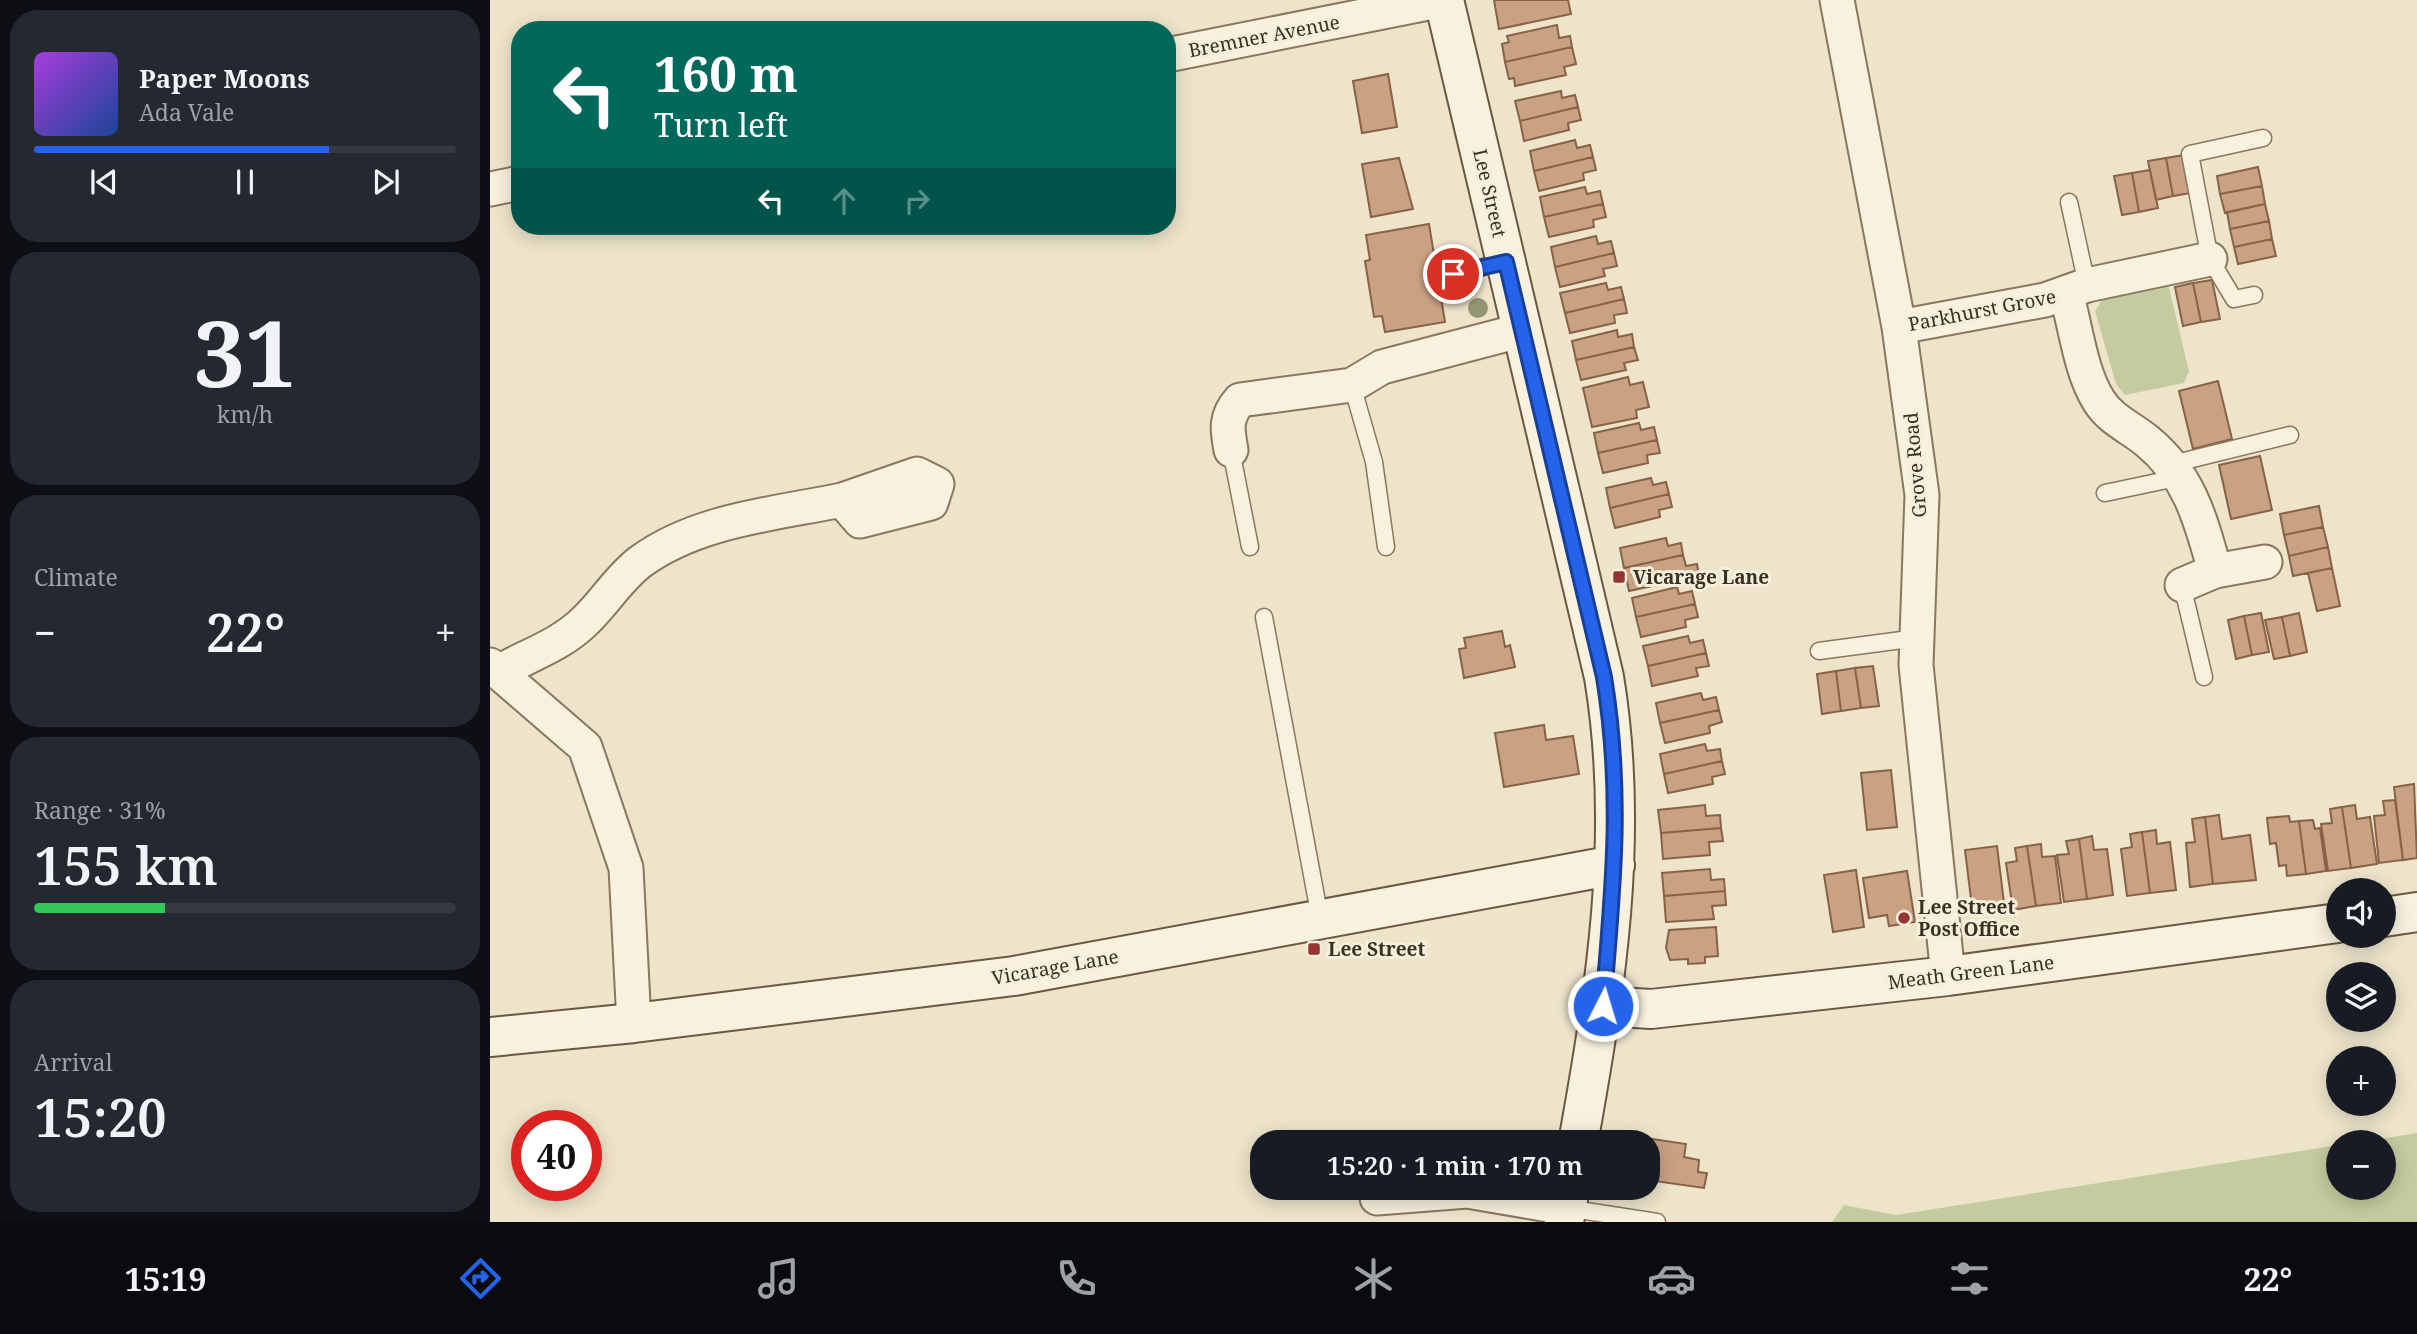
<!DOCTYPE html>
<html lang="en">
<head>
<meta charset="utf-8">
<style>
  body { margin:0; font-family:"Noto Serif",serif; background:#242831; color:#f1f3f6; height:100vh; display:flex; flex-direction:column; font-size:26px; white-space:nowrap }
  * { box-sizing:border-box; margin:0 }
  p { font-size:23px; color:#9ea1a6 }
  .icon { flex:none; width:38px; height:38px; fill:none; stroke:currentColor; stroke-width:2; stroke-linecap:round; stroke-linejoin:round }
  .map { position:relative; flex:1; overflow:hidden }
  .drawer { display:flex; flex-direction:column; gap:10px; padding:10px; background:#0d0f14; width:490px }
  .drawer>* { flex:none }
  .banner { position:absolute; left:21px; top:21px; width:665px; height:214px; border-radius:28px; box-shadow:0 4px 18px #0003; background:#00695c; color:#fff; overflow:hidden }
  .controls { position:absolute; left:1836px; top:878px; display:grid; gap:14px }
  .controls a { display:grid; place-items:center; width:70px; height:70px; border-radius:50%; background:#171b24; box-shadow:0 4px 18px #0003; font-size:35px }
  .speed { position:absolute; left:21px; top:1110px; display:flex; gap:14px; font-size:35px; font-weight:700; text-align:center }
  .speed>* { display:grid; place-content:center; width:91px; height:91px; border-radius:50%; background:#171b24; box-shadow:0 4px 18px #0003; line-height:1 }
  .speed .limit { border:10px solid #d22; background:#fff; color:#111 }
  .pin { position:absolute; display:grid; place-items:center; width:60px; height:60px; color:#fff; margin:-30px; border:4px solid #fff; border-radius:50%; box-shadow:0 2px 7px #0007 }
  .me { position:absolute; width:77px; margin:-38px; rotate:5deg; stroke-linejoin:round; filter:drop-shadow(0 0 5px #0008) }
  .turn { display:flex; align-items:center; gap:24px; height:147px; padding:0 28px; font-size:32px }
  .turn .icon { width:91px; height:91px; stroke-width:2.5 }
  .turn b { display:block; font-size:49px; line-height:60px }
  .lanes { display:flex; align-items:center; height:66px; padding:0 28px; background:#0003; justify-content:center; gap:35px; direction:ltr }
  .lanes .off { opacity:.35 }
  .big { font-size:52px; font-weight:600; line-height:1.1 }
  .drawer .widget { flex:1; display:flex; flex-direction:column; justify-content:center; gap:10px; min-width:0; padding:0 24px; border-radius:28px; background:#242831 }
  .drawer .dial { align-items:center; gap:0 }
  .dial b { font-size:91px; line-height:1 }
  .song { display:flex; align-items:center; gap:21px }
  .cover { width:84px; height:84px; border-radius:10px; background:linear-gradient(135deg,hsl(280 70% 55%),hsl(220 70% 35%)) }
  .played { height:7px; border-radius:4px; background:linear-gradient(90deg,#2563eb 70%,#363941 70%) }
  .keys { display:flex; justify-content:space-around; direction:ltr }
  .heat { display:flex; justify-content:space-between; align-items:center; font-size:38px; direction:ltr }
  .charge { height:10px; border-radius:5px; background:linear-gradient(90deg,#34c759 31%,#363941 0) }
  .trip { position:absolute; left:760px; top:1130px; width:410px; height:70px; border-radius:28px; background:#171b24; box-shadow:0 4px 18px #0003; font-weight:600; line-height:70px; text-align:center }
  .dock { display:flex; height:112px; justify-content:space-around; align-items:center; background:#090b0e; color:#9ea1a6 }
  .dock .icon { width:49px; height:49px }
  .dock .active { color:#2563eb }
  .dock b { font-size:32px; color:#f1f3f6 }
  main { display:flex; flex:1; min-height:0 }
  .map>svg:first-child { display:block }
  .green { fill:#c4cb9e }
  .building { fill:#c9a283; stroke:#876246; stroke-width:2 }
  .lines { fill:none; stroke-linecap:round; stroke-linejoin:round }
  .lane-casing { stroke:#89775f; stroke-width:19 }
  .street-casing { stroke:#89775f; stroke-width:37 }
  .secondary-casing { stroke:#6b5842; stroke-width:42 }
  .lane { stroke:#f8f1de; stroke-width:16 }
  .street { stroke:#f8f1de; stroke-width:33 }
  .secondary { stroke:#f8f1de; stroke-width:38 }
  .tree { fill:#939672 }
  .route-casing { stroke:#184099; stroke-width:18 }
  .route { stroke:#2563eb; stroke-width:12 }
  .poi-dot { fill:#953532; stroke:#f5eeda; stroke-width:2.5 }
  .labels { text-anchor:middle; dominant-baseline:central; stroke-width:6; stroke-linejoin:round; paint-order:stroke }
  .street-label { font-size:19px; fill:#3b2f22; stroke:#f5eeda }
  .poi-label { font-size:19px; font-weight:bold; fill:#3b2f22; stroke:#f5eeda; text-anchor:start }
</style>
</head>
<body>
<main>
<section class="drawer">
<div class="widget">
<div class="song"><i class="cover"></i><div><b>Paper Moons</b><p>Ada Vale</p></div></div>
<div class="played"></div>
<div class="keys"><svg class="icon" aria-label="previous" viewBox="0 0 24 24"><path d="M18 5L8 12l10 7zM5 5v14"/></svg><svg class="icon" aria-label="pause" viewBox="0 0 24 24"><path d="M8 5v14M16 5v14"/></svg><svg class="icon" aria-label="next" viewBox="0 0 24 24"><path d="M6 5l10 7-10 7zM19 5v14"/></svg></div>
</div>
<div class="widget dial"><b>31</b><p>km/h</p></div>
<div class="widget"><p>Climate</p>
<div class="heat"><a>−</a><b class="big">22°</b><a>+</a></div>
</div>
<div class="widget"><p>Range · 31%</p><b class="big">155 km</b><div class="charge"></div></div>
<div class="widget"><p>Arrival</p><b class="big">15:20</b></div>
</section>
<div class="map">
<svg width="1927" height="1222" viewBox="0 0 1927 1222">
  <rect width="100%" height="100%" fill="#ede4ca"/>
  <path class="green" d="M1678,284L1699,371L1694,383L1635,395L1626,384L1605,311L1614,297Z
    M1927,1133V1222H1342L1354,1205L1406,1215L1848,1145V1188H1894V1143H1866Z"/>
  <path class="building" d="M1004,0H1078L1081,14L1009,29Z
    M1067,25L1069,38L1080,36L1082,47L1015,62L1012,44L1019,42L1017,36Z
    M1082,47L1086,64L1074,67L1076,75L1025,86L1024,78L1019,79L1015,62Z
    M898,74L907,127L872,133L863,81Z
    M1071,91L1072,98L1085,95L1088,107L1030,121L1025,101Z
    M1088,107L1091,120L1078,123L1079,130L1034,141L1030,121Z
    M1085,140L1087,148L1100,145L1103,157L1044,171L1040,151Z
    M1694,155L1701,193L1683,196L1676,158Z
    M1103,157L1106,170L1093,173L1094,180L1049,191L1044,171Z
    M909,158L923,209L881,217L872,164Z
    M1676,158L1683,196L1666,200L1658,161Z
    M1768,167L1772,186L1730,194L1727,176Z
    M1660,170L1668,208L1649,212L1642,173Z
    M1642,173L1649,212L1632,215L1624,176Z
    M1772,186L1775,204L1735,213L1730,194Z
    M1095,187L1097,194L1110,191L1113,204L1054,217L1050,197Z
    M1113,204L1116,217L1103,220L1104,227L1059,237L1054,217Z
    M1775,204L1779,221L1740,229L1737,212Z
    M1779,221L1782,239L1744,247L1740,229Z
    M939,224L955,322L895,332L892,316L884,317L875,261L880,260L876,235Z
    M1106,236L1108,244L1121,241L1124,253L1065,267L1061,247Z
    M1782,239L1786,256L1748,264L1744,247Z
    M1124,253L1127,266L1113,269L1115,276L1070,287L1065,267Z
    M1722,280L1730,319L1711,322L1703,283Z
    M1116,283L1118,290L1131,287L1134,299L1075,313L1070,293Z
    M1703,283L1711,322L1693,326L1685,287Z
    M1134,299L1137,313L1124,315L1125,323L1080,333L1075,313Z
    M1127,330L1128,337L1142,334L1144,347L1086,360L1082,341Z
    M1144,347L1148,360L1134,363L1136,370L1091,380L1086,360Z
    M1138,377L1140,385L1153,382L1159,407L1146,410L1147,418L1102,427L1093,388Z
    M1728,381L1742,439L1703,449L1689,391Z
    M1149,423L1151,430L1164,427L1167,440L1108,453L1104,433Z
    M1167,440L1170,453L1157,455L1158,463L1113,473L1108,453Z
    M1770,456L1782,510L1741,519L1729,465Z
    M1161,478L1163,485L1176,482L1179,494L1120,508L1116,488Z
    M1179,494L1182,507L1169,510L1170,517L1125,528L1120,508Z
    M1829,506L1833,527L1794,535L1790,514Z
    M1833,527L1838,547L1799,556L1794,535Z
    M1176,538L1178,546L1191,543L1193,555L1134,568L1130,548Z
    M1838,547L1842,568L1803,576L1799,556Z
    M1193,555L1196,566L1207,564L1209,576L1139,591L1134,568Z
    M1842,568L1850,606L1827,611L1818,573Z
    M1187,587L1189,594L1202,591L1205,604L1146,617L1142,598Z
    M1205,604L1208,617L1195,620L1196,627L1151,637L1146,617Z
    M1771,613L1779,652L1762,655L1754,616Z
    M1809,613L1817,652L1800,656L1792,617Z
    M1754,616L1762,655L1746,659L1738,620Z
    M1792,617L1800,656L1784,659L1775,620Z
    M1012,631L1015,647L1020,645L1025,667L974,678L969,649L976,648L974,638Z
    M1198,636L1200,643L1213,640L1216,653L1158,666L1153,646Z
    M1216,653L1219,666L1206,668L1208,676L1162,686L1158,666Z
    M1383,666L1389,706L1371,708L1365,668Z
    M1365,668L1371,708L1351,711L1346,671Z
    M1346,671L1351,711L1332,714L1327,674Z
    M1211,693L1213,700L1226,697L1229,710L1170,723L1166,703Z
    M1229,710L1232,722L1219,726L1220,733L1175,743L1170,723Z
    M1054,725L1056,740L1083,736L1089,774L1014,787L1005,733Z
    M1215,744L1217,751L1230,749L1232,761L1174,774L1170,754Z
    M1232,761L1235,774L1222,777L1223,784L1178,793L1174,774Z
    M1401,770L1407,827L1377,830L1371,773Z
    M1924,784L1927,858L1913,860L1904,787Z
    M1905,800L1913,860L1889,863L1884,816L1895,815L1893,801Z
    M1215,805L1216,816L1230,815L1231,828L1171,833L1168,810Z
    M1865,805L1867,819L1880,817L1887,864L1861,868L1852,807Z
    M1852,807L1861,868L1838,871L1831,824L1842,823L1840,809Z
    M1729,815L1732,839L1760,835L1766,880L1723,884L1715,817Z
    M1799,816L1800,822L1809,821L1816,874L1797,876L1796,865L1789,866L1786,843L1780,844L1777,818Z
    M1715,817L1723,884L1700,887L1696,843L1705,842L1702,819Z
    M1823,820L1825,829L1830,828L1836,871L1816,874L1809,821Z
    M1231,828L1233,841L1219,842L1220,855L1173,859L1171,833Z
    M1666,830L1667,844L1680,842L1686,890L1660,893L1652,832Z
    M1652,832L1660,893L1637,896L1631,849L1642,847L1640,834Z
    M1602,836L1604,850L1617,849L1623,895L1597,899L1589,839Z
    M1589,839L1597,899L1574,902L1567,855L1579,854L1576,841Z
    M1551,844L1552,857L1565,856L1571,903L1546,906L1537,846Z
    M1507,846L1514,903L1482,907L1475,850Z
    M1537,846L1546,906L1523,910L1516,863L1527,861L1525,848Z
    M1220,869L1221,880L1234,879L1235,891L1174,896L1172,873Z
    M1366,870L1374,927L1343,932L1334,875Z
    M1417,871L1425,922L1399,926L1397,915L1379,918L1373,878Z
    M1235,891L1236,905L1222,906L1224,919L1176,922L1174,896Z
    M1226,927L1228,956L1215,957V963L1198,964V959L1180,960L1176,948L1179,930Z
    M1149,1137L1196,1144L1194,1157L1209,1160L1208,1172L1217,1173L1214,1188L1157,1180V1143H1149Z"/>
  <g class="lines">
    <defs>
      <path id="lane" d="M1579,202L1597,285
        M963,274L1015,262
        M1764,295L1744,299L1720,259L1700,154L1773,138
        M862,385L884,462L896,547
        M741,450L760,547
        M1682,464L1800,435
        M1615,493L1691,477
        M1692,585L1714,677
        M774,617L830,918
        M1329,651L1427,638
        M1076,1208L1167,1222"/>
      <path id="street" d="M1347,0L1409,327L1432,495L1426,665L1458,976
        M677,55L953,0
        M0,189L30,183
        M1576,293C1586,327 1590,371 1609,401C1621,420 1640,427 1657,441C1700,476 1711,521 1725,571
        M1409,327L1555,300L1597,285L1720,259
        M741,450C737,429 735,417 750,400L862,385L892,367L1033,330
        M1692,585L1725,571L1775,562
        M0,665L95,747L136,868L144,1023
        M8,672C37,656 71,645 95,621C114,603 129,578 150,562C207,520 284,514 352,500L370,521L441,503L447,484L427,474L352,500
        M887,1198L977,1191L1076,1208"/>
      <path id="secondary" d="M954,0L1114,677C1140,834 1116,988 1088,1143
        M1894,917L1927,912
        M1113,1006L1161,1009L1458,976L1848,923
        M0,1037L144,1023L524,976L1125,865
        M1074,1222L1080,1188"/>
    </defs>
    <use href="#lane" class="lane-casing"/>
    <use href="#street" class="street-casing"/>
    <use href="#secondary" class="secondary-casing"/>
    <use href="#lane" class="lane"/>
    <use href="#street" class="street"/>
    <use href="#secondary" class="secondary"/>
  </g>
  <circle class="tree" cx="988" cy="308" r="10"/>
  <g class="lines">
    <defs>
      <path id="route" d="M963,274L1016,262L1114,677C1133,793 1123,890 1113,1006"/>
    </defs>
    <use href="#route" class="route-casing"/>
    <use href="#route" class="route"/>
  </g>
  <g class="poi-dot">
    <rect x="1122" y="570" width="14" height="14" rx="3.5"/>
    <circle cx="1414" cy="918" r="7"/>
    <rect x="817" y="942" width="14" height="14" rx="3.5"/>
  </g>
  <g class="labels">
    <g class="street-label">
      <text transform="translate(774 36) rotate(-11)">Bremner Avenue</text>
      <text transform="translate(1000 193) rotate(77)">Lee Street</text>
      <text transform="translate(1492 310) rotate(-11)">Parkhurst Grove</text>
      <text transform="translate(1425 465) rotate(-95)">Grove Road</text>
      <text transform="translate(565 967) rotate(-10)">Vicarage Lane</text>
      <text transform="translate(1481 972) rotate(-7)">Meath Green Lane</text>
    </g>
    <g class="poi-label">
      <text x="1143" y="577">Vicarage Lane</text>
      <text x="1428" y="907">Lee Street<tspan x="1428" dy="22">Post Office</tspan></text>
      <text x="838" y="949">Lee Street</text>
    </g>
  </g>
</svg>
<div class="controls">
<a><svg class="icon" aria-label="sound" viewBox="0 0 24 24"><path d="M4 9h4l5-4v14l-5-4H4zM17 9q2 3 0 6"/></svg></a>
<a><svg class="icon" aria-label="layers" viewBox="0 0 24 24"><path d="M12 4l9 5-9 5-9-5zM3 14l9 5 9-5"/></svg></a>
<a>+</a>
<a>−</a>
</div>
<div class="speed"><div class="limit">40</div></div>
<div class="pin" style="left:963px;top:274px;background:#d93025"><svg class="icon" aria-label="arrive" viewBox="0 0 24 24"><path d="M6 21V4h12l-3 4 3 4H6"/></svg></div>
<svg class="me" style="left:1113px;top:1006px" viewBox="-20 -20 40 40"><circle r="17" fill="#2563eb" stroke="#fff" stroke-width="3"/><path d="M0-11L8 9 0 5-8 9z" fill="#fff"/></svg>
<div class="trip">15:20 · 1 min · 170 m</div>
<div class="banner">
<div class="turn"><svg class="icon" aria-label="left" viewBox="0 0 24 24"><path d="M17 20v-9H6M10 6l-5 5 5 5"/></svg><div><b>160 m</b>Turn left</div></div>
<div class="lanes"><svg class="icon" aria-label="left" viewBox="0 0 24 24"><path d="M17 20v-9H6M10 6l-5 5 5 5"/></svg><svg class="icon off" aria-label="ahead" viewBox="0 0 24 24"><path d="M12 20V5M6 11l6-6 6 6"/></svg><svg class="icon off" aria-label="right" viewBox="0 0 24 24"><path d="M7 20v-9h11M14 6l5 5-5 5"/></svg></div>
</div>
</div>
</main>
<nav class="dock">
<b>15:19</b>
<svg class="icon active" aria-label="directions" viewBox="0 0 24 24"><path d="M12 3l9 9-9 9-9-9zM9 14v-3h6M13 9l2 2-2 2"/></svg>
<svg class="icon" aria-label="music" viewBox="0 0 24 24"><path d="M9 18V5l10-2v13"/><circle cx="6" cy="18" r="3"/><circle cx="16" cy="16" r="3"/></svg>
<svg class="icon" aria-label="phone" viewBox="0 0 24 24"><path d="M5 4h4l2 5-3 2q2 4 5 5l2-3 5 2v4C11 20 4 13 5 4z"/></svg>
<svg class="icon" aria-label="climate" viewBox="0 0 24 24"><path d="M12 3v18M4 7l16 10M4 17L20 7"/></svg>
<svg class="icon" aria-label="car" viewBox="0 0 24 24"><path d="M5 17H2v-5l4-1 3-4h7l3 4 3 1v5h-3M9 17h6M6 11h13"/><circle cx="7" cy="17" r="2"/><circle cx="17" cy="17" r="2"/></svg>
<svg class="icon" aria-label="filters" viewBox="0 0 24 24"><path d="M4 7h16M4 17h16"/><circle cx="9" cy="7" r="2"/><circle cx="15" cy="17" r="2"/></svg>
<b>22°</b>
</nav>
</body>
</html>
